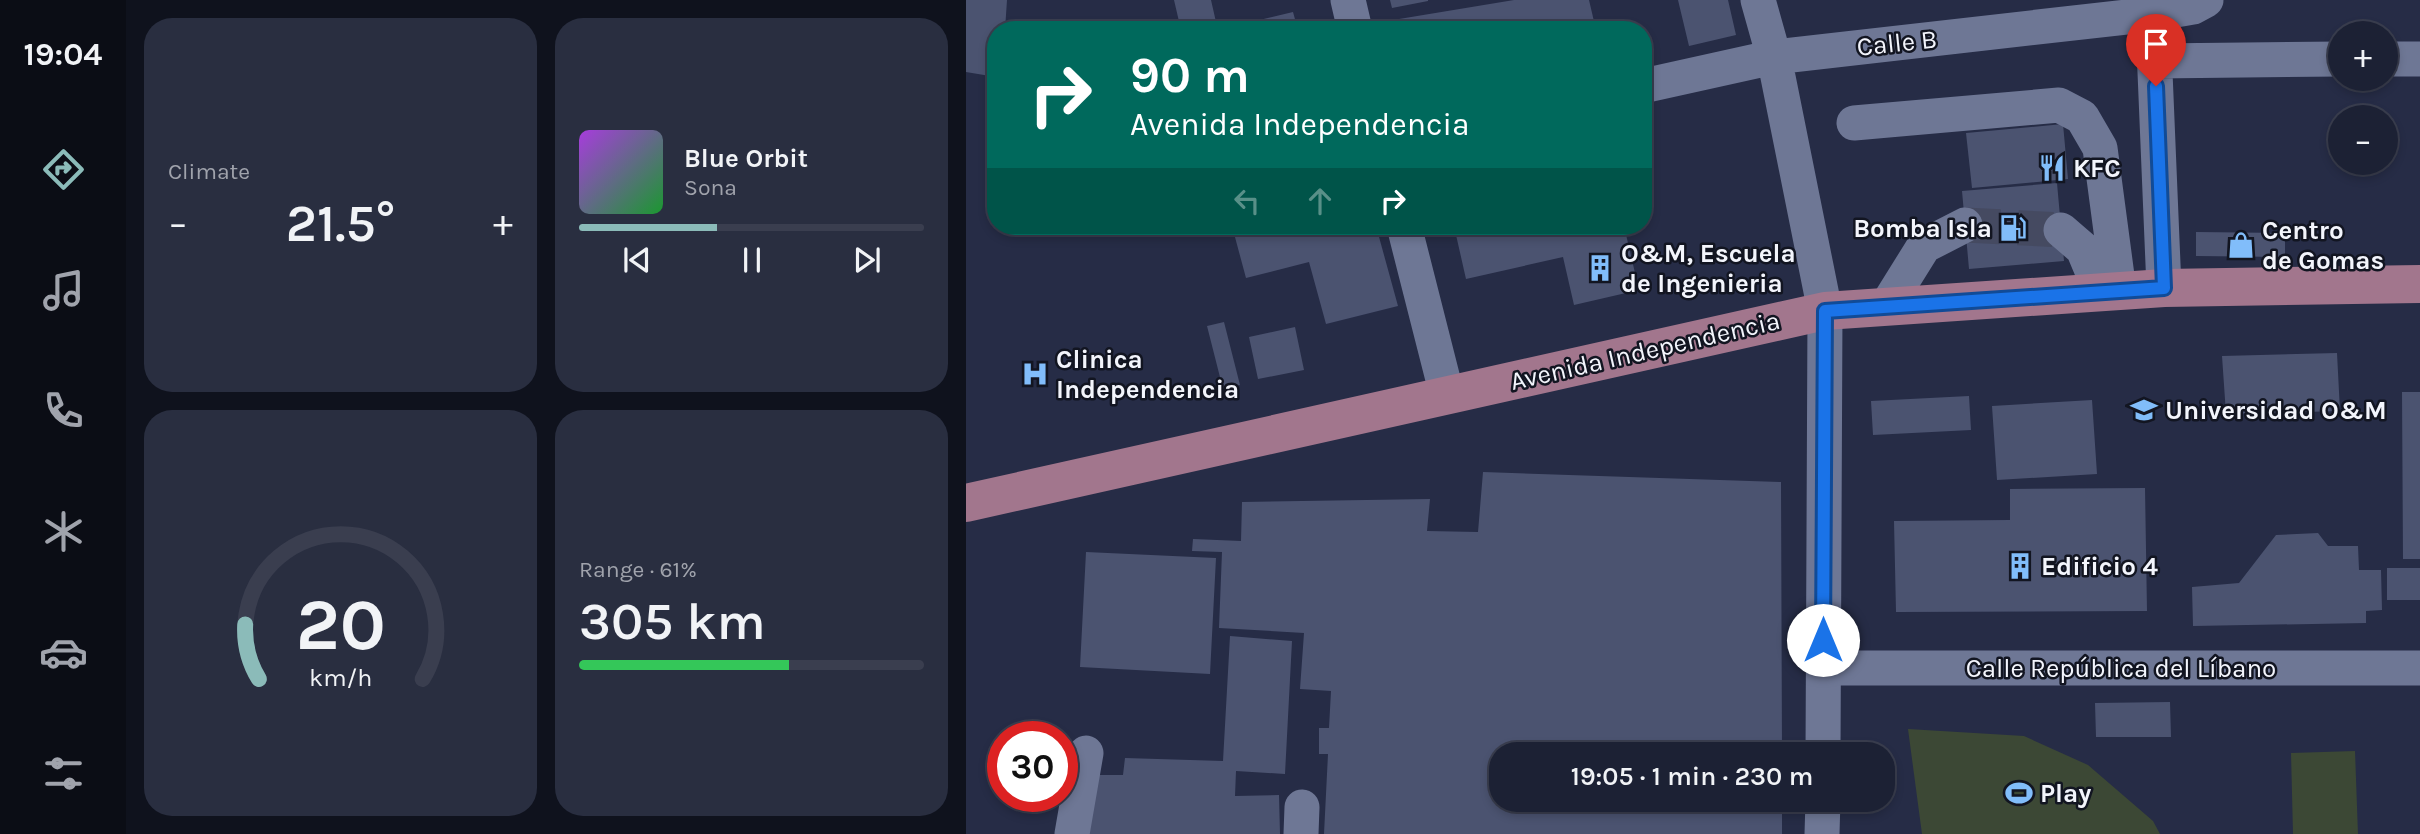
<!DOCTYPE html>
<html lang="en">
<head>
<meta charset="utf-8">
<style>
  body { margin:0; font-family:Karla,sans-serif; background:#292e40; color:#f1f3f6; height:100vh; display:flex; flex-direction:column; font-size:26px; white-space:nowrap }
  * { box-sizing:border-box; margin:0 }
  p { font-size:23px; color:#a0a3ac }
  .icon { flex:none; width:38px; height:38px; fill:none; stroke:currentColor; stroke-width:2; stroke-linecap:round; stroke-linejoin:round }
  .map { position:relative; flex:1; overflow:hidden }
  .details { display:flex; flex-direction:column; gap:18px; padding:18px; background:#0f121d; width:840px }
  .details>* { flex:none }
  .hud { position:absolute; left:21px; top:21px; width:665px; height:214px; border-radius:28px; box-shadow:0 4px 10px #0003,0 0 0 2px #3a3e4f; background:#00695c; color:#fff; overflow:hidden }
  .controls { position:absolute; left:1362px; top:21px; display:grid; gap:14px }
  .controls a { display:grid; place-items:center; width:70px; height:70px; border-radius:50%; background:#1c2134; box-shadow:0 4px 10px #0003,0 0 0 2px #3a3e4f; font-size:35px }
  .speed { position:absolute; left:21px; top:721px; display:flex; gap:14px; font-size:35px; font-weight:700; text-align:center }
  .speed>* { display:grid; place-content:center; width:91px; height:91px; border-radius:50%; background:#1c2134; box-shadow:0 4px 10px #0003,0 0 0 2px #3a3e4f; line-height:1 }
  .speed .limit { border:10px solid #d22; background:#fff; color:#111 }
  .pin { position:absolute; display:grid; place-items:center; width:60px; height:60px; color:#fff; margin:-72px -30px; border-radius:50% 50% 50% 0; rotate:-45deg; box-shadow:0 0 7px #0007 }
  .pin .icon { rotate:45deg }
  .me { position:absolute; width:77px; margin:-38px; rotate:0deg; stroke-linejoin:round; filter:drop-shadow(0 0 5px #0008) }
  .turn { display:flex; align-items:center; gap:24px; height:147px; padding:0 28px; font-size:32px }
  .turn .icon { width:91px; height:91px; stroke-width:2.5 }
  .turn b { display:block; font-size:49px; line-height:60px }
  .lanes { display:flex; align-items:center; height:66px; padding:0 28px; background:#0003; justify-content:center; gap:35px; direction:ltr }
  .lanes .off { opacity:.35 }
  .big { font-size:52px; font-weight:600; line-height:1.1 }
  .details .widget { flex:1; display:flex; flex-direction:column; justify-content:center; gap:10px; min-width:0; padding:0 24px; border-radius:28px; background:#292e40 }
  .details .dial { align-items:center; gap:0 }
  .dial svg { height:182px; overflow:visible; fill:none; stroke:#3a3e4f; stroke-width:7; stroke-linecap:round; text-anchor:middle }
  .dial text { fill:#f1f3f6; stroke:none }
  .song { display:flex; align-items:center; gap:21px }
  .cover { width:84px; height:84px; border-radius:10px; background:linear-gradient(135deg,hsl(280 70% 55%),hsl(130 70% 35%)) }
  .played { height:7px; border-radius:4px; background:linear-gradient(90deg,#8bbbb9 40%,#3a3e4f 40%) }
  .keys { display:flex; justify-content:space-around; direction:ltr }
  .heat { display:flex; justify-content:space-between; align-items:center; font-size:38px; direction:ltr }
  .charge { height:10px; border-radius:5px; background:linear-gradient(90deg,#34c759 61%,#3a3e4f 0) }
  .details .tiles { flex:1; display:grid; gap:18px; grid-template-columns:repeat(2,1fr) }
  .trip { position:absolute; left:523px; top:742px; width:406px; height:70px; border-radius:28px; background:#1c2134; box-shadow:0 4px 10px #0003,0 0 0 2px #3a3e4f; font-weight:600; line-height:70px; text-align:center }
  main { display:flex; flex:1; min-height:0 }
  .tab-bar { display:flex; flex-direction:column; width:126px; justify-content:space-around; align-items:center; background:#0b0d15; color:#a0a3ac }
  .tab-bar .icon { width:49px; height:49px }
  .tab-bar .current { color:#8bbbb9 }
  .tab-bar b { font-size:32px; color:#f1f3f6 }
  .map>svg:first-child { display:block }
  .green { fill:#3c4835 }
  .building { fill:#4b5370 }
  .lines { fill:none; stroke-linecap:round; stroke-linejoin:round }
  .minor-tunnel { stroke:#454a61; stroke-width:35; stroke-dasharray:35 18; stroke-linecap:butt }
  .minor { stroke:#6e7795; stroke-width:35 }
  .major { stroke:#a2768d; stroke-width:38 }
  .route-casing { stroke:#114b97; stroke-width:18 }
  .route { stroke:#1a73e8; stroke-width:12 }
  .labels { text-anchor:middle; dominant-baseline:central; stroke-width:5; stroke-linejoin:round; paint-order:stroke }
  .street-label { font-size:26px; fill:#f3f5fc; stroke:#121521 }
  .poi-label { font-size:26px; font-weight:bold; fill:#f3f5fc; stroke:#121521; text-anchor:start }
</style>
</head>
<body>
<main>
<nav class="tab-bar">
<b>19:04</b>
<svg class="icon current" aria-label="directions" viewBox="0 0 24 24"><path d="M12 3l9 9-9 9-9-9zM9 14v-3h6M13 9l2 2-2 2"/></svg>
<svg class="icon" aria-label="music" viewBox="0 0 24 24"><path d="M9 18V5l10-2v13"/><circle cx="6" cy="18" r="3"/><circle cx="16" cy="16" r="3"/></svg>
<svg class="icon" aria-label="phone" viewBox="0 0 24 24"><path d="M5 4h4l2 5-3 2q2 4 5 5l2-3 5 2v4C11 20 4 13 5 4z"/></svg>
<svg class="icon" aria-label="climate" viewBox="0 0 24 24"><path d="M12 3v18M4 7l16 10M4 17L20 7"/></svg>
<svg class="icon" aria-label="car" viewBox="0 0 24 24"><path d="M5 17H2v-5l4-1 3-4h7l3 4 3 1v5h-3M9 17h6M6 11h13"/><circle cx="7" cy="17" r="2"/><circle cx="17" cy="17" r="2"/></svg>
<svg class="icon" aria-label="filters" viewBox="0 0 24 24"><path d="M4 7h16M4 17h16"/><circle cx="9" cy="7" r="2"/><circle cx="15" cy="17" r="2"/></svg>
</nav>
<section class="details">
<div class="tiles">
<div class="widget"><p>Climate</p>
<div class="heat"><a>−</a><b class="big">21.5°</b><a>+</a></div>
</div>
<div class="widget">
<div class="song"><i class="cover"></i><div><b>Blue Orbit</b><p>Sona</p></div></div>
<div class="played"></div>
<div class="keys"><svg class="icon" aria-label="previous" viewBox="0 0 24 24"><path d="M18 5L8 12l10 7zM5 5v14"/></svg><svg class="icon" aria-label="pause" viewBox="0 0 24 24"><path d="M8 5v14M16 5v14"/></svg><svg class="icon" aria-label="next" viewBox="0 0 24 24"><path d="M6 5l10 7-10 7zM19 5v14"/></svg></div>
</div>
<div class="widget dial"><svg viewBox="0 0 100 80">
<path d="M14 69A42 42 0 1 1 86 69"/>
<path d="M14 69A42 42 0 0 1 8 45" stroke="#8bbbb9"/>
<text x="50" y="56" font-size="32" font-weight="700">20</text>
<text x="50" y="72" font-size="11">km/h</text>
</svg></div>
<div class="widget"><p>Range · 61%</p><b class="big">305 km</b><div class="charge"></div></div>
</div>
</section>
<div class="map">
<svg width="1454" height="834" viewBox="0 0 1454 834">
  <rect width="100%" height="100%" fill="#262c46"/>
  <path class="green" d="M942,729L1058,736L1122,765L1187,821L1194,834H956Z
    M1389,751L1392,834H1327L1325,753Z"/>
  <path class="building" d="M0,0H41L39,30H30V77L0,72Z
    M208,0H245L250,22L215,30Z
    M424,0H462V1L426,8Z
    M548,0H623L630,30H429L427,20Z
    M712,0H762L770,35L723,46Z
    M327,12L332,30H256V29Z
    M1097,124L1102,179L1006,188L1000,133Z
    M1091,183L1098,261L1003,269L996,191Z
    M266,226H410L432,306L360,324L343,262L280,278Z
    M488,226H658L673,290L608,305L597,257L500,279Z
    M1230,232L1319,233V257L1230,256Z
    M258,322L274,385L257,389L241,326Z
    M329,327L338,370L292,379L283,337Z
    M1371,353L1374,411L1260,414L1256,356Z
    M1436,392H1454V559H1437Z
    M1003,396L1005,430L907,435L905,401Z
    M1126,400L1131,474L1031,480L1026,406Z
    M517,472L815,482L816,754H536V800H816V834H358L362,754H353V728H363L365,691L334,689L338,633L253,628L256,552L226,551L227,539L275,541L276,502L464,499L461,531L512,532Z
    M1179,488L1181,611L930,612L928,521L1044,520V489Z
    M1352,533L1362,546H1392L1393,570H1415L1416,610L1400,611V623L1227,626L1226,587L1273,583L1310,535Z
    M120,552L250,558L244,674L114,667Z
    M1421,568H1454V600H1421Z
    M264,636L326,641L319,774L270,771L269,796L313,795L314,834H123L126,775H157L159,758L257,761Z
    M1204,702L1205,737H1130L1129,703Z"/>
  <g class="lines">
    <path class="minor-tunnel" d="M999,225L1095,230"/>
    <path class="minor" d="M382,0L389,30
      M792,0L808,57L859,311L857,754
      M1186,0L1198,288
      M1419,59H1454
      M1189,61L1374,59
      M677,86L808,57L1187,14L1227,7L1240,0
      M888,123L1093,105L1116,117L1134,148L1153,291
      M438,226L481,395
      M1095,230L1117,249L1135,292
      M920,307L958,246L999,225
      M857,668H1454
      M106,834L120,753
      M335,834L336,807
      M856,834L857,800"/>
    <path class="major" d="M0,503L859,311L1198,288L1454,284"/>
  </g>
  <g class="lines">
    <defs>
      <path id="route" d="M857,640L859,311L1198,288L1190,86"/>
    </defs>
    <use href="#route" class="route-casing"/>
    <use href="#route" class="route"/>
  </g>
  <defs>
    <symbol id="restaurant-bare" viewBox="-9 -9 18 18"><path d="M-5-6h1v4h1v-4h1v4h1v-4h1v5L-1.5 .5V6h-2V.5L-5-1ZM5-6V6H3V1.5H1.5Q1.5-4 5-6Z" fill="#81bdfa" stroke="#121521" stroke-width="2.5" paint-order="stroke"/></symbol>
    <symbol id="fuel-bare" viewBox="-9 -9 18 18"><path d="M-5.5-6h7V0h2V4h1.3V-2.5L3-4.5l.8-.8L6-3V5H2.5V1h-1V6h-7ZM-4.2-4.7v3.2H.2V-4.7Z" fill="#81bdfa" stroke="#121521" stroke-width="2.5" paint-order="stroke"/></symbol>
    <symbol id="shop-bare" viewBox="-9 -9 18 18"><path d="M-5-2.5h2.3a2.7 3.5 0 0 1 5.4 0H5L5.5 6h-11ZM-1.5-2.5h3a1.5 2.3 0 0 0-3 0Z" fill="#81bdfa" stroke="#121521" stroke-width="2.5" paint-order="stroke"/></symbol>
    <symbol id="building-bare" viewBox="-9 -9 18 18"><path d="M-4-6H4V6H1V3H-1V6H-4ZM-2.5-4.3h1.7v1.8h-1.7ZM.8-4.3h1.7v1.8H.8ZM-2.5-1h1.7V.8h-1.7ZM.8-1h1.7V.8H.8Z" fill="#81bdfa" stroke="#121521" stroke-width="2.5" paint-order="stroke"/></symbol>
    <symbol id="hospital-bare" viewBox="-9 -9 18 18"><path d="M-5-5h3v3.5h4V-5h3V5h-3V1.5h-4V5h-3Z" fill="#81bdfa" stroke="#121521" stroke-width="2.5" paint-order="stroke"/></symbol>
    <symbol id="university-bare" viewBox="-9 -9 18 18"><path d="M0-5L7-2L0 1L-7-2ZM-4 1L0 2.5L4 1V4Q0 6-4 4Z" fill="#81bdfa" stroke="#121521" stroke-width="2.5" paint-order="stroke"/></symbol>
    <symbol id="stadium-bare" viewBox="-9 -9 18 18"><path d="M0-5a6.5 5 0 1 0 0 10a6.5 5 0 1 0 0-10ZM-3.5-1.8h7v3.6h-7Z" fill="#81bdfa" stroke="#121521" stroke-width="2.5" paint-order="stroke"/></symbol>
  </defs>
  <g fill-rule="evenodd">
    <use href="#restaurant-bare" x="1067" y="149" width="38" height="38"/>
    <use href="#fuel-bare" x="1028" y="209" width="38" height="38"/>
    <use href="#shop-bare" x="1256" y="226" width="38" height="38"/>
    <use href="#building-bare" x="615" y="249" width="38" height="38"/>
    <use href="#hospital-bare" x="50" y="355" width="38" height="38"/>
    <use href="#university-bare" x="1159" y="391" width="38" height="38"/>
    <use href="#building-bare" x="1035" y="547" width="38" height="38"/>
    <use href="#stadium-bare" x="1034" y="774" width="38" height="38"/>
  </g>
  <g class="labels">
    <g class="street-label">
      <text transform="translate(931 43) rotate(-6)">Calle B</text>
      <text transform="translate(679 351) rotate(-13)">Avenida Independencia</text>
      <text x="1155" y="668">Calle República del Líbano</text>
    </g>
    <g class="poi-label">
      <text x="1107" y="168">KFC</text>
      <text x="1026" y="228" text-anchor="end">Bomba Isla</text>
      <text x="1296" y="230">Centro<tspan x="1296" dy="30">de Gomas</tspan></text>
      <text x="655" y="253">O&amp;M, Escuela<tspan x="655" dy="30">de Ingenieria</tspan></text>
      <text x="90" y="359">Clinica<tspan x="90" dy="30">Independencia</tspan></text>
      <text x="1199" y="410">Universidad O&amp;M</text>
      <text x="1075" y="566">Edificio 4</text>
      <text x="1074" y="793">Play</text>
    </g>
  </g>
</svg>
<div class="controls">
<a>+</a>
<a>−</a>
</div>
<div class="speed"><div class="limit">30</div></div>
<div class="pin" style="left:1190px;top:86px;background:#d93025"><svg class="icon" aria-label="arrive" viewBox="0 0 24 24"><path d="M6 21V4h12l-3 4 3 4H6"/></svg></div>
<svg class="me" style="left:857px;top:640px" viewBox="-20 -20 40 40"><circle r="19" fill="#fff"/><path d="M0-13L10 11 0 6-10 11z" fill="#1a73e8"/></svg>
<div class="trip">19:05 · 1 min · 230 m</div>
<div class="hud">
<div class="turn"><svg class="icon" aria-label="right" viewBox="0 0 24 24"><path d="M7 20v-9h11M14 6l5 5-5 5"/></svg><div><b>90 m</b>Avenida Independencia</div></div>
<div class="lanes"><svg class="icon off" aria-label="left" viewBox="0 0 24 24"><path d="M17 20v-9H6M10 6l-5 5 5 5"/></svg><svg class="icon off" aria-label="ahead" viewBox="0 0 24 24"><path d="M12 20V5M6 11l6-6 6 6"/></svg><svg class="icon" aria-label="right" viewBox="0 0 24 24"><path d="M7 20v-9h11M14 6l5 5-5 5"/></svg></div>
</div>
</div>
</main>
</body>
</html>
